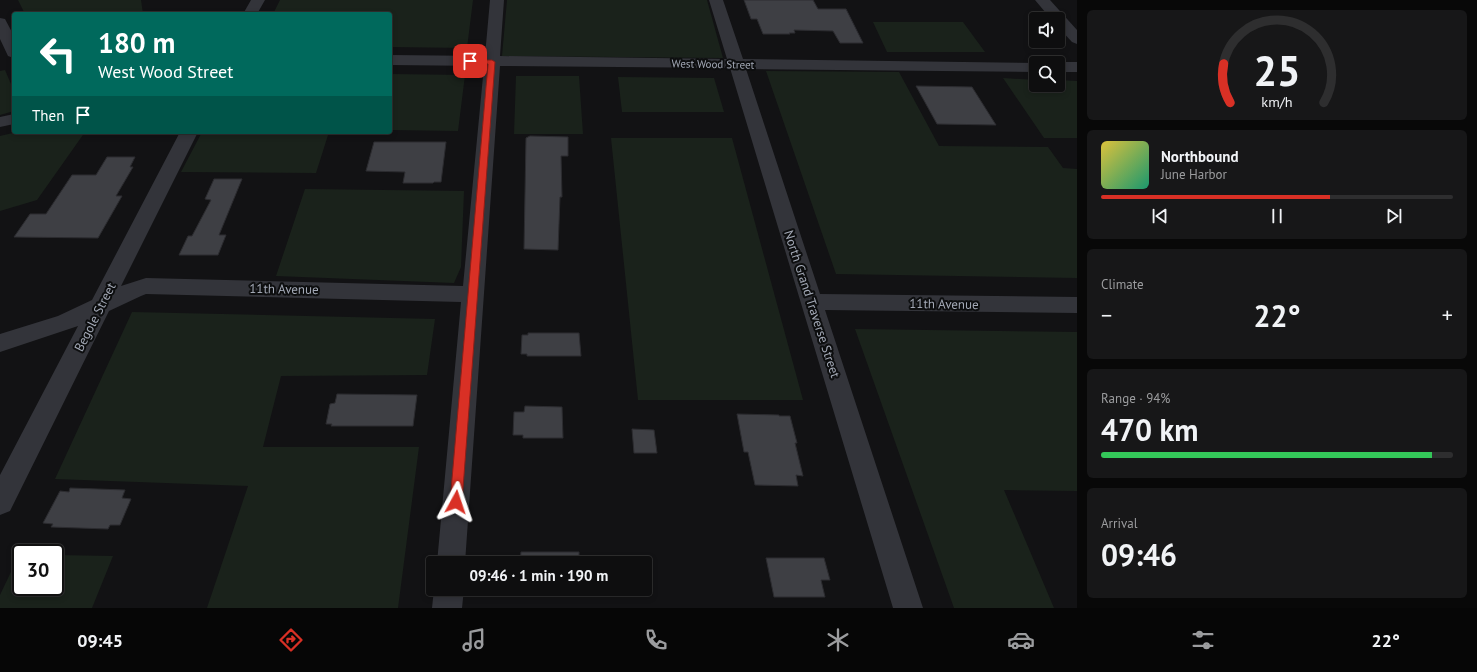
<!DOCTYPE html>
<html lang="en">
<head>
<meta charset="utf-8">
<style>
  body { margin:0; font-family:"PT Sans",sans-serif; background:#171718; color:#f1f3f6; height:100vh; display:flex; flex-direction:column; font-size:15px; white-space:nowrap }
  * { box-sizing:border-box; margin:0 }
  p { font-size:13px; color:#9b9c9e }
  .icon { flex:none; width:22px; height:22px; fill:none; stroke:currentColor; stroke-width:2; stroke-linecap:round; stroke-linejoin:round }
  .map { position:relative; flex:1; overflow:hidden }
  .side { display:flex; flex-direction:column; gap:10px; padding:10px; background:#080808; width:400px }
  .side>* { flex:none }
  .top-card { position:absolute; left:12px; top:12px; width:380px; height:122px; border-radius:4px; box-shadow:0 2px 6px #0003,0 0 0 1px #2e2e2f; background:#00695c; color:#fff; overflow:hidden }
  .buttons { position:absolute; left:1029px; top:12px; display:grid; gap:8px }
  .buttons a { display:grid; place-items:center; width:36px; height:36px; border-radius:4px; background:#0e0e0f; box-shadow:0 2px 6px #0003,0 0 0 1px #2e2e2f; font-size:20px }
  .speed { position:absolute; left:12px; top:544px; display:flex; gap:8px; font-size:20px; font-weight:700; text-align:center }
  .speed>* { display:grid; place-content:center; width:52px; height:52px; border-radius:50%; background:#0e0e0f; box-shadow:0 2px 6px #0003,0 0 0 1px #2e2e2f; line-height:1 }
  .speed .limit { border:2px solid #111; border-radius:6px; background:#fff; color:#111 }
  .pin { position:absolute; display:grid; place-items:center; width:34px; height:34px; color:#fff; margin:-17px; border-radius:8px; box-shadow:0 2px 6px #0006 }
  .me { position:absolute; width:44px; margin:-22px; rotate:5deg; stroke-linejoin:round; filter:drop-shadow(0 0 3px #0008) }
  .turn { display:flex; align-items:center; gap:14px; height:84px; padding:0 20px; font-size:18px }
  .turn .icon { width:52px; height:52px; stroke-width:2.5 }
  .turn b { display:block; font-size:28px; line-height:34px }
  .then { display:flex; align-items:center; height:38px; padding:0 20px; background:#0003; gap:8px; font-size:15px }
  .big { font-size:30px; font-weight:800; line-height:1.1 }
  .side .card { flex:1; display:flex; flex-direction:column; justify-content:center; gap:6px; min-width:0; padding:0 14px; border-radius:6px; background:#171718 }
  .side .dial { align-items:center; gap:0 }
  .dial svg { height:104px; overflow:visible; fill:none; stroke:#2e2e2f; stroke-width:7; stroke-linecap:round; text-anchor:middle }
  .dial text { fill:#f1f3f6; stroke:none }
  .song { display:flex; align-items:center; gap:12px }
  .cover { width:48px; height:48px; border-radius:6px; background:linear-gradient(135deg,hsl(50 70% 55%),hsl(160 70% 35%)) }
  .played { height:4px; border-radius:2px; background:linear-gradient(90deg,#d93025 65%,#2e2e2f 65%) }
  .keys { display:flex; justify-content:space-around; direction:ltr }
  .heat { display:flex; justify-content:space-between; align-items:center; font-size:22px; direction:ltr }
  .charge { height:6px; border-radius:3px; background:linear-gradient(90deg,#34c759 94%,#2e2e2f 0) }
  .trip { position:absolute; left:426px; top:556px; width:226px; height:40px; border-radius:4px; background:#0e0e0f; box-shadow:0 2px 6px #0003,0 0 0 1px #2e2e2f; font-weight:800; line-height:40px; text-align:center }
  .dock { display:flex; height:64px; justify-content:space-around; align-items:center; background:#060606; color:#9b9c9e }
  .dock .icon { width:28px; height:28px }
  .dock .on { color:#d93025 }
  .dock b { font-size:18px; color:#f1f3f6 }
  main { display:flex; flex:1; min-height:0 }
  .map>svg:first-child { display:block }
  .green { fill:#1a221b }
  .building { fill:#3e3f44; stroke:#2c2c30 }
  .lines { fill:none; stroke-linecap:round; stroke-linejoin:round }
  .minor { fill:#33343a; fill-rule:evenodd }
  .route { fill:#d93025; stroke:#8d1f18 }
  .labels { text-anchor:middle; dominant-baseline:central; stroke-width:4; stroke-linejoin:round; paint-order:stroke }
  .far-street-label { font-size:11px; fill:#a3a9b6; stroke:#0d0e0f }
  .street-label { font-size:13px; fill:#a3a9b6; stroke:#0d0e0f }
</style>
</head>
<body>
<main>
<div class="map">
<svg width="1077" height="608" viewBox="0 0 1077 608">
  <rect width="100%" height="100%" fill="#121214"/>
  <path class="green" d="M18,0H141L143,14H25Z
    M280,0H473L467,48L390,47V14H273Z
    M507,0H707L723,58L502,56Z
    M873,22H963L985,52H887Z
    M5,70L14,91V111L0,115V71Z
    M766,71L899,72L939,146L1048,147L1063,168L1077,169V278L836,274Z
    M390,74L465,75L458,131L390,130Z
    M516,76H579L583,134H514Z
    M618,77L714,78L724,112H622Z
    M1003,78L1036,80V85H1058V80L1077,81V138H1044Z
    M17,132H85L37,200L0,211V136Z
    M202,132H329L316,173L181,172Z
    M611,138H732L803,400H638Z
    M305,189L464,191L461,267L454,283L276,276Z
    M132,312L435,319L427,375L281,376L263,447H419L398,608H207L248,486L55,479Z
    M855,329L1077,332V491L1004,490L1054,608H954Z
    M19,555H21V587H55V555L113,556L92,608H0V595Z"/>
  <path class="building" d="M744,0H813L818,9H846L863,43H840L833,31L794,30L795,33H789L790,34H763L757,19H751Z
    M916,86L972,87L996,125L937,124Z
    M530,136L568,137V156H561L562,197H560L558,250L524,249L526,138Z
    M374,142H446L441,182H434L433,183H403L405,172L366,171Z
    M107,157H135L130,167H133L116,196H122L98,238L14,237L30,214H46L72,175H96Z
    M214,179H242L219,235H226L218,255H179L188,236H192L211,200L205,199Z
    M528,333H579L581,356H527V354H521L522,335H528Z
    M337,394L417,395L413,426H331L332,424H326L330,404L335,403Z
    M525,406L562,407L563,438H523V435H513L514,412H524Z
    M737,414L779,415V416H790L797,443H795L803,476L796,475L798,486L755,485L748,452H744Z
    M632,429L654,430L657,453H634Z
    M70,488L125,490L122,498L131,499L120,525H110L108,529L51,527L53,524L43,523L60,491L69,492Z
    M521,552H579V563H520Z
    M766,558H824L830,580H821L825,597H774Z
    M519,589H579L580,594L519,593Z"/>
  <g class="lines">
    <path class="minor" d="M251,0H265L257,14H243Z
      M490,0H504L500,56L727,59L709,0H723L743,59L1039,63H1036V72L746,69L820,294L1077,297V313L825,310L923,608H893L730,68L500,66L465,563H437L461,302L146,294L141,296L109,311L10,511L0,515V475L78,326L0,352V334L58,316L92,300L180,132H198L121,286L146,278L463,286L484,66L390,65V55L485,56Z
      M1035,0H1050L1077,30V44L1072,42L1058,27V19H1051Z
      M0,18L5,19L14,36V58L8,56L0,39Z
      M1058,62H1077V72H1058V63H1055Z
      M14,114V124L0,127V117Z
      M434,589H464L462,608H432Z"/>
  </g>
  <path class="route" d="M468,60H492L495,62L462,502L460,506L456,507L452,506L450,502L488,64L470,63L467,61Z"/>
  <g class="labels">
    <g class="far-street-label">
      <text transform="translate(713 64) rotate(1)">West Wood Street</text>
    </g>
    <g class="street-label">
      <text transform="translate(284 289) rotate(1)">11th Avenue</text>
      <text transform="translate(812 304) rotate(72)">North Grand Traverse Street</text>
      <text transform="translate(944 304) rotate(1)">11th Avenue</text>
      <text transform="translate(95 317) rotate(-63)">Begole Street</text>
    </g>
  </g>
</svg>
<div class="buttons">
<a><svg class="icon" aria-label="sound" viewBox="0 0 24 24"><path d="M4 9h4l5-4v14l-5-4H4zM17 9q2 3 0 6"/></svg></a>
<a><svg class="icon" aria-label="search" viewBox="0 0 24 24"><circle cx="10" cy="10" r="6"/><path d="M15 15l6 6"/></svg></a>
</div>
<div class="speed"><div class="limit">30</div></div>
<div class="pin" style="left:470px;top:61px;background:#d93025"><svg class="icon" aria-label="arrive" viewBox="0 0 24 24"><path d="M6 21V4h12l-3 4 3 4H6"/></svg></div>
<svg class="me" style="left:456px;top:502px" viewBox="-20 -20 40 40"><path d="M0-17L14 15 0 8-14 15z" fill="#d93025" stroke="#fff" stroke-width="4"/></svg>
<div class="trip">09:46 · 1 min · 190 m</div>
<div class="top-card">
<div class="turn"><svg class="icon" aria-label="left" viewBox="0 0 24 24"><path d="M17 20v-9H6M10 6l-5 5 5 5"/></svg><div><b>180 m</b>West Wood Street</div></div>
<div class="then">Then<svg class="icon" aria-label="arrive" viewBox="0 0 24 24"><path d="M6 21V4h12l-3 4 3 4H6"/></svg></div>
</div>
</div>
<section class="side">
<div class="card dial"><svg viewBox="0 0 100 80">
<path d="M14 69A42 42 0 1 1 86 69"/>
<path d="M14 69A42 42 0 0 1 9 39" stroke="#d93025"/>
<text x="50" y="56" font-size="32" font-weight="700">25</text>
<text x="50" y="72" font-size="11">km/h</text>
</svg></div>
<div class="card">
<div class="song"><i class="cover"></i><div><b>Northbound</b><p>June Harbor</p></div></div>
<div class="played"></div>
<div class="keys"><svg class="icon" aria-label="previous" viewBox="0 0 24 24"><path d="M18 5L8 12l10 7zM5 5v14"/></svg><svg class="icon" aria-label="pause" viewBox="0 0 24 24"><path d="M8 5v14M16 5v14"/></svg><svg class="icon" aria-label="next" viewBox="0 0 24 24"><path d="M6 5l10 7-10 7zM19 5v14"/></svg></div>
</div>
<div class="card"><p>Climate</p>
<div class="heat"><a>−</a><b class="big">22°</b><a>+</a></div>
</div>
<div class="card"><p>Range · 94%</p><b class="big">470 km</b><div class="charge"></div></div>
<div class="card"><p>Arrival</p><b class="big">09:46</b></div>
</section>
</main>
<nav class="dock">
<b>09:45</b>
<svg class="icon on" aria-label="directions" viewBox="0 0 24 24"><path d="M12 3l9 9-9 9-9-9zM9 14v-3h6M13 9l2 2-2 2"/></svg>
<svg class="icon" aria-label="music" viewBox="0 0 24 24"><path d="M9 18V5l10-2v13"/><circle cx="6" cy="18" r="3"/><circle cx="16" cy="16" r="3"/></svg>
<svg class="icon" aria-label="phone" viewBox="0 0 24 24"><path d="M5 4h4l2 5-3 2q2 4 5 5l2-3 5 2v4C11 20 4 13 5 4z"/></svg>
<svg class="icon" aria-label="climate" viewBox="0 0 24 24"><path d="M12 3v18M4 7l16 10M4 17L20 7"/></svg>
<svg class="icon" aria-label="car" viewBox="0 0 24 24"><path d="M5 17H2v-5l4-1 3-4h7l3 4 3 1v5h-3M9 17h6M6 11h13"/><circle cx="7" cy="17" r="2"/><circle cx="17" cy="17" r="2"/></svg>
<svg class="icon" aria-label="filters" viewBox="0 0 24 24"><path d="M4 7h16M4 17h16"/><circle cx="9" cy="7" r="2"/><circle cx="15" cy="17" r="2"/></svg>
<b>22°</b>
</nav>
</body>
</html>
